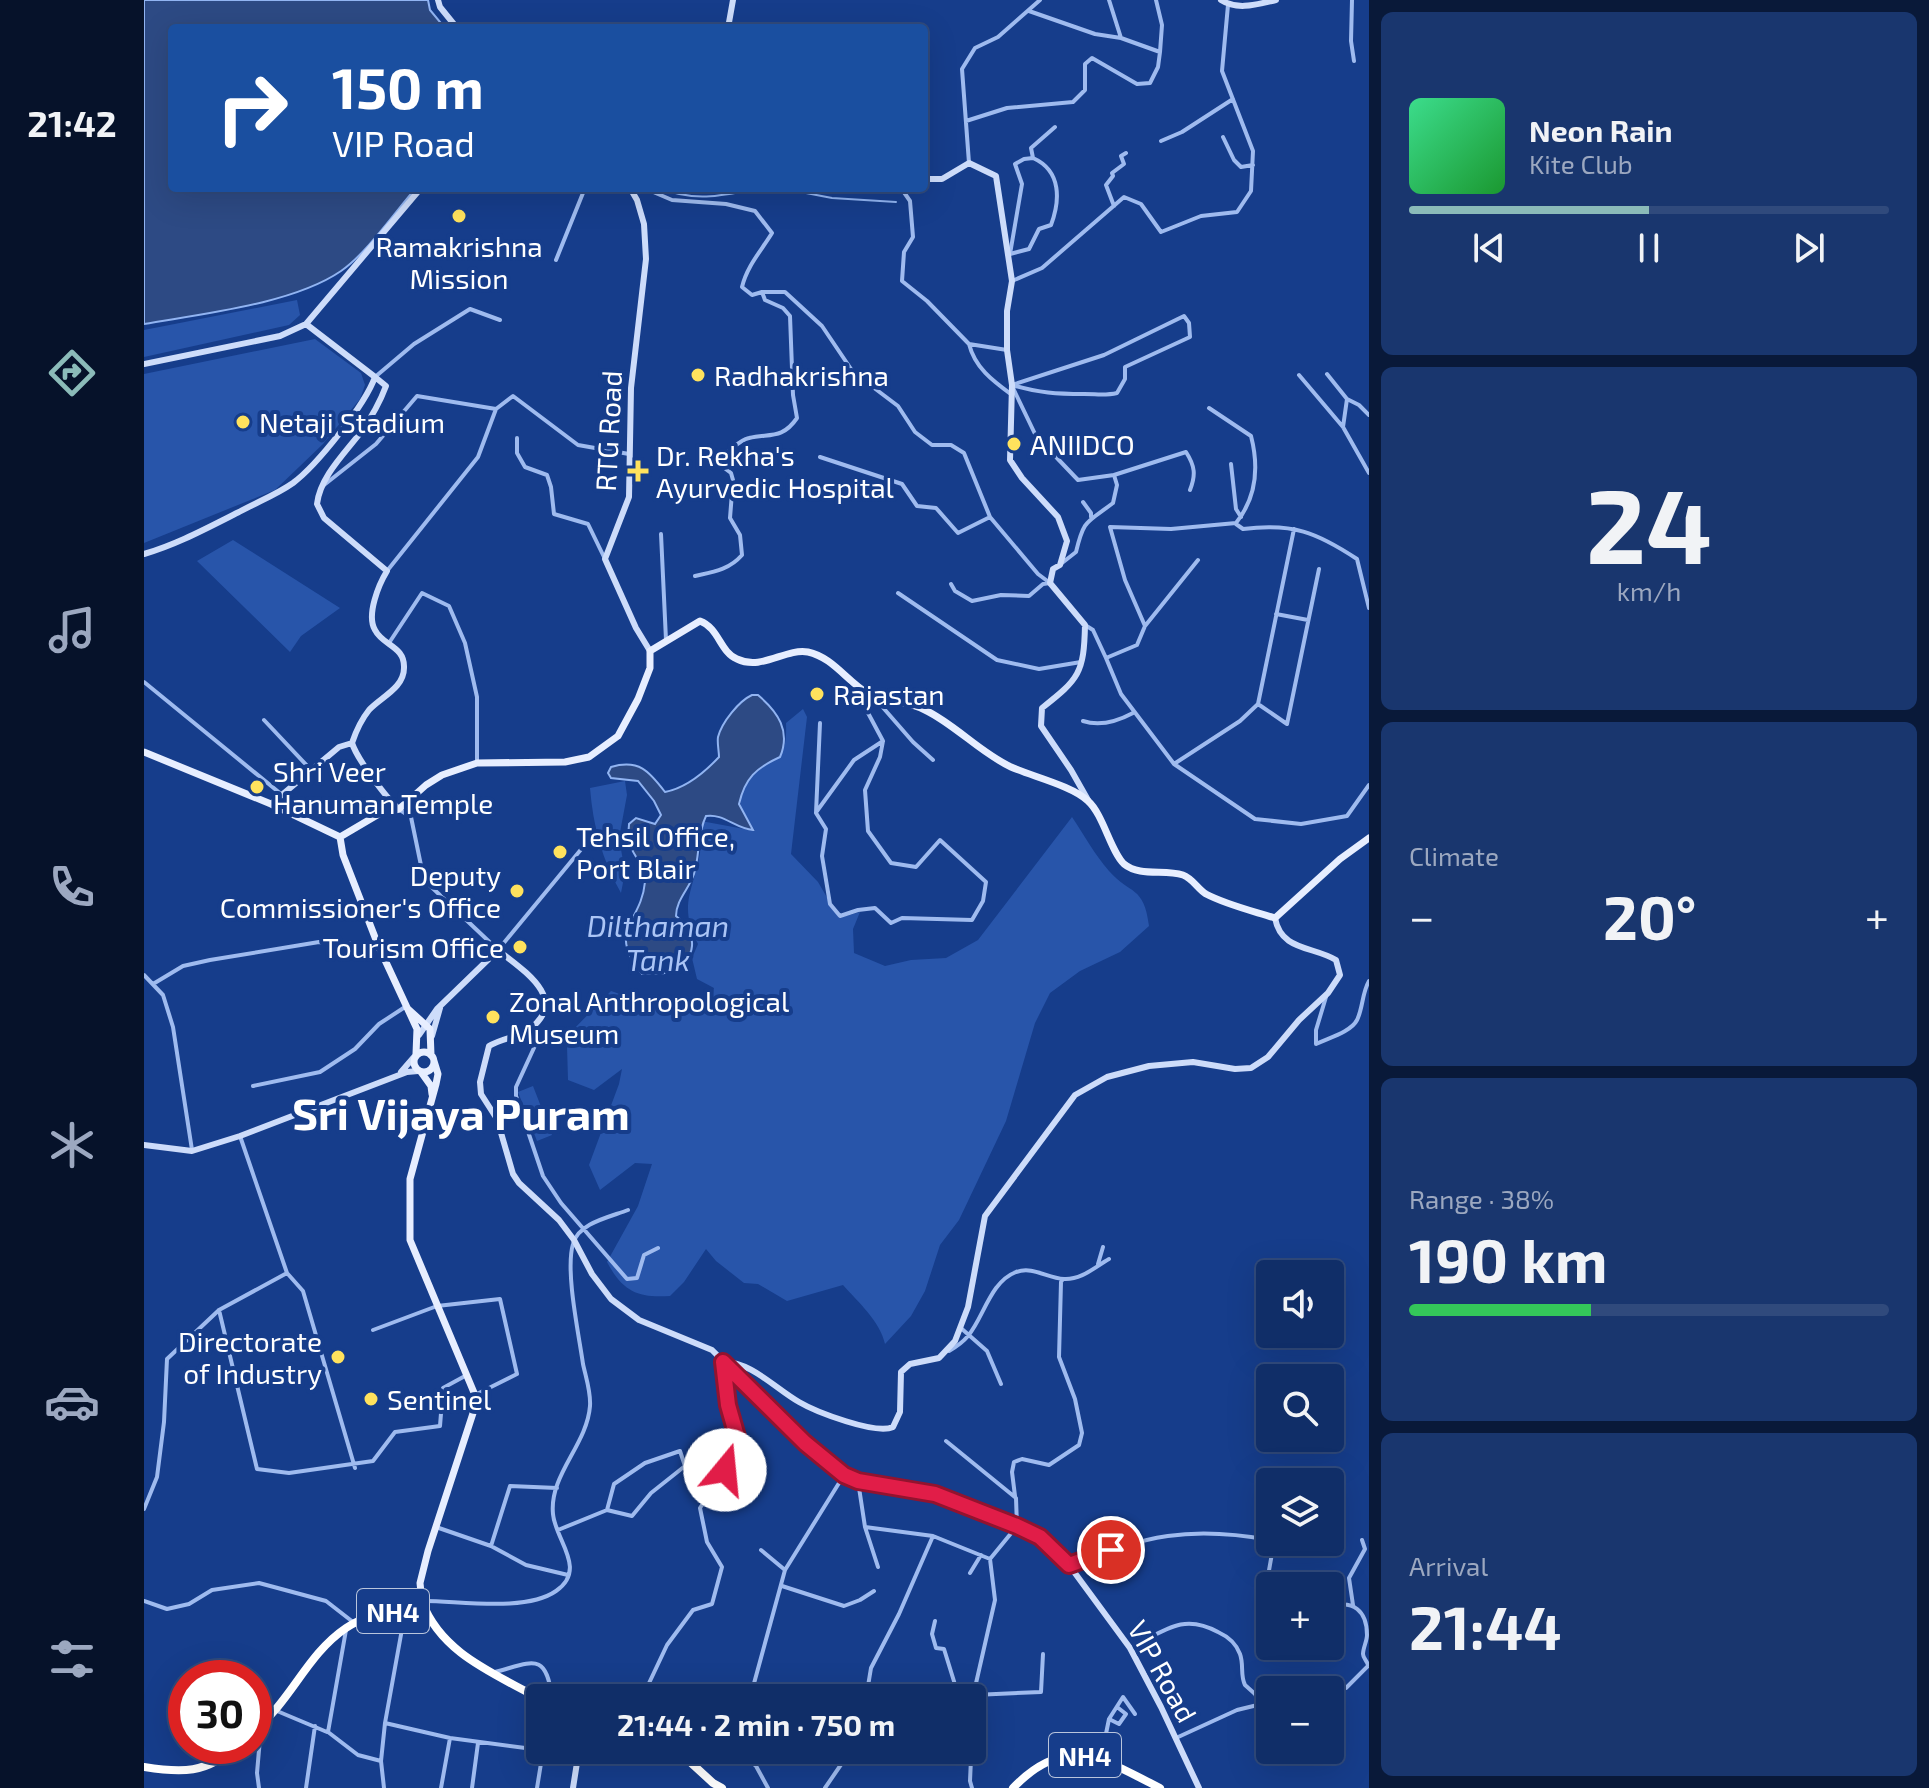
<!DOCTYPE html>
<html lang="en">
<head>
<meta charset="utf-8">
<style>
  body { margin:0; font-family:"Exo 2",sans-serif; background:#19366e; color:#f1f3f6; height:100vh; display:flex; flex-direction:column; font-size:30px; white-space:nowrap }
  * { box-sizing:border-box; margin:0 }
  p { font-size:26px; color:#9ca8c0 }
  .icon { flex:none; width:44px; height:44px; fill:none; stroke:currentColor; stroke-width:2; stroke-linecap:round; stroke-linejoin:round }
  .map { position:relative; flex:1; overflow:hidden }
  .sheet { display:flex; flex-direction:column; gap:12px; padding:12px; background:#091939; width:560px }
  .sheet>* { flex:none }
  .top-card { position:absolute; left:24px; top:24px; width:760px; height:168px; border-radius:8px; box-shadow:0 8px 32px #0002,0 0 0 2px #304a7c; background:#1a4fa0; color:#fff; overflow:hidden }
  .tools { position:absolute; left:1112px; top:1260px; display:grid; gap:16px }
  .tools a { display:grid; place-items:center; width:88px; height:88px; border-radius:8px; background:#102e68; box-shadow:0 8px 32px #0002,0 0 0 2px #304a7c; font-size:40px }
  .speed { position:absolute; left:24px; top:1660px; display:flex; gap:16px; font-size:40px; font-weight:700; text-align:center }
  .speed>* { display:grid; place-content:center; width:104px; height:104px; border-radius:50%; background:#102e68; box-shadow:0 8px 32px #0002,0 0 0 2px #304a7c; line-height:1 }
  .speed .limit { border:12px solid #d22; background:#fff; color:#111 }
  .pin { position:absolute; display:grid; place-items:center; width:68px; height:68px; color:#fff; margin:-34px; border:4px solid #fff; border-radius:50%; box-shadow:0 2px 8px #0007 }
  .me { position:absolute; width:88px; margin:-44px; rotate:17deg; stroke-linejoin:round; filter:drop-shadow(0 0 6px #0008) }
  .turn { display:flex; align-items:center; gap:28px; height:168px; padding:0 32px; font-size:36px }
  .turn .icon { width:104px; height:104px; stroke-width:2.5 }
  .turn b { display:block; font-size:56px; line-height:68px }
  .big { font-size:60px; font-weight:700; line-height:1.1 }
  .sheet .widget { flex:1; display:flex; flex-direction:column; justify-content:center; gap:12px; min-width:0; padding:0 28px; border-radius:12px; background:#19366e }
  .sheet .dial { align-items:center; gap:0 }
  .dial b { font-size:104px; line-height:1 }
  .song { display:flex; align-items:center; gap:24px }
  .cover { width:96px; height:96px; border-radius:12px; background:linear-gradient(135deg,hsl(150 70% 55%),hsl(130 70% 35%)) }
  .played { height:8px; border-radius:4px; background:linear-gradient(90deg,#8bbbb9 50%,#304a7c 50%) }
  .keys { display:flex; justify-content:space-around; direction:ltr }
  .heat { display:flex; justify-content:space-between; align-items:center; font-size:44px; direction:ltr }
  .charge { height:12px; border-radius:6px; background:linear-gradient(90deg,#34c759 38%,#304a7c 0) }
  .trip { position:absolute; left:382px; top:1684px; width:460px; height:80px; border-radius:8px; background:#102e68; box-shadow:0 8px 32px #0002,0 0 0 2px #304a7c; font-weight:700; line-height:80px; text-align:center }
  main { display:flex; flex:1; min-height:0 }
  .tab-bar { display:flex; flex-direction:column; width:144px; justify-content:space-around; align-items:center; background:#06122a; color:#9ca8c0 }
  .tab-bar .icon { width:56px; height:56px }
  .tab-bar .selected { color:#8bbbb9 }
  .tab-bar b { font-size:36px; color:#f1f3f6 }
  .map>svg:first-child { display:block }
  .green { fill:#2855aa }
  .water { fill:#2d4a84; stroke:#91b4f2; stroke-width:2 }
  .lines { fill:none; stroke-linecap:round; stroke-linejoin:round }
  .stream { stroke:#91b4f2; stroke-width:2 }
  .street { stroke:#9fbbef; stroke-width:4 }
  .secondary { stroke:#cddcfa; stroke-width:6 }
  .primary { stroke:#e7eeff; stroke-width:7 }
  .highway { stroke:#fff; stroke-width:8 }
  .route-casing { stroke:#92132f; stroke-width:20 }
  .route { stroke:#e11d48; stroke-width:14 }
  .poi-dot { fill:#ffe25d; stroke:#163d8b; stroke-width:3 }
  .labels { text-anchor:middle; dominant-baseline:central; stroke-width:8; stroke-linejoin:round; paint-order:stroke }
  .shield { fill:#163d8b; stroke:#b9c5dc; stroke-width:2 }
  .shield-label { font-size:26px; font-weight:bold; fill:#fff }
  .poi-label { font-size:28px; fill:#fff; stroke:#163d8b; text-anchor:start }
  .street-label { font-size:28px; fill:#fff; stroke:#163d8b }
  .water-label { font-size:30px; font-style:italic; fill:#abc5f6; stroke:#163d8b }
  .town-label { font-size:44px; font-weight:bold; fill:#fff; stroke:#163d8b }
</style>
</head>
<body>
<main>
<nav class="tab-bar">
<b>21:42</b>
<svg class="icon selected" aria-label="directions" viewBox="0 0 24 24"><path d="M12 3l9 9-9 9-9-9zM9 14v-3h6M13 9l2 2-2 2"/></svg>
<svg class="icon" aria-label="music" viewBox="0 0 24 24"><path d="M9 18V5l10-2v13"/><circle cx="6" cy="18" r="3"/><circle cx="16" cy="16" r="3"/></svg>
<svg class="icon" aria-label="phone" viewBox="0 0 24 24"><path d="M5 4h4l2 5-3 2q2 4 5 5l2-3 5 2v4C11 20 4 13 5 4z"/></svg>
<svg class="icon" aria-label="climate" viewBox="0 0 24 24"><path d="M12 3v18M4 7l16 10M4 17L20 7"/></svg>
<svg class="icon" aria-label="car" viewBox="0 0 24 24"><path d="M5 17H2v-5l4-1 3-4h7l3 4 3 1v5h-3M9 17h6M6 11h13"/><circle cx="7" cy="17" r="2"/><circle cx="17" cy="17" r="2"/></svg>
<svg class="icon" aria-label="filters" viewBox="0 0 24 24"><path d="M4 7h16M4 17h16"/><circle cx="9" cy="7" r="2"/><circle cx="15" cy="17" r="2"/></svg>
</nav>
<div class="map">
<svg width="1225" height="1788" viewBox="0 0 1225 1788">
  <rect width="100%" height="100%" fill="#163d8b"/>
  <path class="green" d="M153,300L156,315L145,325L0,357V330Z
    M171,339L217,373L221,385L216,399L179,444L131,490L0,543V374Z
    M89,540L196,608L157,636L146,652L53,561Z
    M659,709L663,717L647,854L674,882L695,918L716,912L709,929L710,953L741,966L767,960L802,958L834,940L928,817C940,835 951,855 965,871C986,895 1000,885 1005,926L976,952L936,971L906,993L891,1023L862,1121L815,1220L796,1245L781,1291L767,1316L741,1344C736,1321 714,1302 699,1285L643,1301L614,1284L600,1283L572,1261L562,1249L540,1282L526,1296C494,1298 479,1292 463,1262L494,1206L508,1164L491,1163L456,1190L445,1165L475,1084L478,1069L450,1090L424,1080L423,1046L425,1034L467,991C477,994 488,1000 498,1001C525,1003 524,989 553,1006L567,1003L570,988L553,979L548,958L554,944C534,905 549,892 556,853C557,842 555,832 557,821L611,831L597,807L595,792L611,766C639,761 643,750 642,723Z
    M481,781L483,795L475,838L481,872L477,893C458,860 449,826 446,788Z
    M389,1086L408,1135L393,1141L374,1092Z"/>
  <path class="water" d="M0,0H284L286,10L301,28H28V188H272C251,212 222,254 197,271C149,304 57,314 0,324Z
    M608,695H614C634,712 647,731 636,757C612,768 601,778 595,804L609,830C592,829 579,813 562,816C553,834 556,855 550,874C545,889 532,900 532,916C554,934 555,959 525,972C517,975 507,973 498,974C462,929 497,924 501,882C502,868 489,855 485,843C483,838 485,829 485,824L492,818L511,824L517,815L510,801L494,781L467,778L464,773L467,767C495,759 505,771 521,792C542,788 560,773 575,757C575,751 573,743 574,737C578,722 595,701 608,695Z"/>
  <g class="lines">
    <path class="stream" d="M517,188C551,203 581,195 616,188
      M636,188L688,198L752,202"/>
    <path class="street" d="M1012,0L1018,25L1016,52
      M1208,0L1207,41L1210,61
      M885,11L951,34L977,38
      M822,121L863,108L929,102L941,90V64L948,58L993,84L1006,83L1014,67L1016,52L977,38L965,0
      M1079,137L1090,160L1097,167L1109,165
      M1017,141L1038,132L1089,99
      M889,158C918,171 916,201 907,225L895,229L885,249L866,254L878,184L871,164L880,159L889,158L887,148L911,127
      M825,163L818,69L831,48L854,37L896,0
      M500,188L528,200L582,204L611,211L628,233C617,251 603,266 598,287L608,295L618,292H641L678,326L709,372L754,406L771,432L788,445H807L820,453L846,517L814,533L792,508L773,506L758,484L676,457
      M757,188L766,201L769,237L760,252L758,281L783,301L825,344L863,350
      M970,206L962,185L969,176L968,173L980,164L977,156L982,153
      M412,260L441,188
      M868,281L898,268L980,197L997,204L1017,232L1057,216L1093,212L1107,191L1109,151L1078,71L1084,5
      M1040,316L1045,323L1046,337L981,367V379L973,393C961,396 953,394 940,394C913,394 895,393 868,385L960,355Z
      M825,344C831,368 849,381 868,395
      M1183,374L1203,399
      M1155,375L1199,427L1225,473
      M231,377L270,344L326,309L356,320
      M869,388L892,436L934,480L970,475L973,485L969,503C943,523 940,518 932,552L918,563
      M1199,427L1203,399L1215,405L1225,415
      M373,438V453L381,467L403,475L407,487L410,514L444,524L460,557
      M1087,464L1092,509L1097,517
      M970,475L1042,452C1051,466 1052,475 1046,490
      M180,485L232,444L273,396L352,409L369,396L434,445L485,454
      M939,502L947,513V517
      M1092,524L1099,529C1149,523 1172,532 1213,559L1225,608
      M517,534L522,640
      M243,571L334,457L352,409
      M551,576C569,572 585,570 598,555L596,535L586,518L589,480L587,473L579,467L582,453C589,448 596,440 605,438C625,433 638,440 653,418L649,395L646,316L639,308L621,300L618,292
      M807,584L811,591L828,601L857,595L885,596L899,584L906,583L894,574L846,517
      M754,593L853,660L895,669L937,662
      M1132,614L1164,620
      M941,625L949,630L962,658L993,645L1001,626L1054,560
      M1001,626L981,580L966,527L1027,529L1092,523C1112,498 1115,467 1107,436L1065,408
      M245,643L278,593L305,606L321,643L333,697V763
      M962,658L977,694L1030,764L1111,819L1157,824L1203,816L1225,785
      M0,682L137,794
      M1114,704L1143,724L1175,569
      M120,720L168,771
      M939,721C957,727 974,721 989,713
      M676,723L672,813L682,829L678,856L686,904L696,916L714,910L731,908L747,923L758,918L828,920L839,901L842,882L796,840L772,867L747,863L724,831L721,790L736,757L739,741L723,711L728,695L769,742L789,760
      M1030,764L1096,721L1114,704L1150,529
      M256,810L267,817L280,880L354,950L439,847
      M673,811L710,760L739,741
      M0,975L19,995L29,1027L48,1150
      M9,984L39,966L66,960L175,942L234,945
      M1182,997L1172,1030V1044C1184,1038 1207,1032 1213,1020C1219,1008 1218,993 1225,981
      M384,1030L394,1032L395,1037L372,1087V1096L399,1176L417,1203L483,1279L493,1278L500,1255L514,1248
      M109,1086L176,1072L211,1049L235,1024L261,1007
      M96,1136L143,1273L159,1291L211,1468
      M954,1264L959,1247
      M75,1310L113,1469L145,1473L229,1461L251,1432L296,1426L299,1388L321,1376
      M818,1329L843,1351L857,1384
      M229,1330L293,1306L356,1299L373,1374L331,1395
      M805,1351C812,1347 819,1342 824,1336C840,1317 846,1282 872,1272C889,1266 903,1278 920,1279C937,1280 951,1267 965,1259
      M714,1481L721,1527L789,1536L846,1559L873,1526L872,1498L802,1441
      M871,1496L868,1472L870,1462L878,1459L905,1465L935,1445L938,1433L931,1399L915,1357L917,1282L919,1279
      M0,1509L13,1477L20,1422L23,1359L75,1310L143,1273
      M292,1527L347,1546L382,1565L424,1575
      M721,1527L734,1567
      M414,1530L463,1510L488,1516L507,1493L541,1466L536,1451L501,1463L470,1484L463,1510
      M347,1546L366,1486L413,1488
      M617,1550L641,1570
      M926,1565C1002,1536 1044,1525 1126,1540
      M826,1573L837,1555
      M638,1586L700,1606L716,1600L730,1591
      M0,1601L23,1609L45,1604L68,1590L115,1583L182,1601L209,1622
      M281,1601C316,1601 382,1612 412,1591C444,1569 411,1540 409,1514C405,1475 443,1445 446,1406C447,1392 442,1378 439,1364C435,1335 421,1271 429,1244C434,1223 466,1217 484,1210
      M1209,1605L1205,1578L1221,1549L1218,1540
      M1126,1606L1124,1576L1130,1542
      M1186,1607C1209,1599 1223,1611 1223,1635C1223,1641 1219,1648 1219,1654C1219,1658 1223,1661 1224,1665
      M791,1621L788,1634L792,1648L800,1649L813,1691L830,1692
      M202,1630L184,1732L214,1755L237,1761
      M986,1648C1019,1632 1038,1612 1074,1632C1085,1637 1092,1643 1096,1654C1100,1665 1096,1675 1101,1685L1111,1694L1116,1705
      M351,1672C389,1662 402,1651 408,1698
      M724,1690L790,1696L813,1691
      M1186,1691L1202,1688L1225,1665
      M830,1695L897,1692L899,1654
      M498,1698L523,1645L549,1610L568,1604L578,1567L563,1542L556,1508L594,1450V1440L584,1405L579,1364
      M606,1698L641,1570L700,1475
      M722,1698L727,1668L755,1614L789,1536
      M133,1711L183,1732
      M965,1719L975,1724L982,1714L973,1707
      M241,1723L306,1738L435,1755
      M1032,1738L1093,1710L1126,1702
      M593,1750L612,1766L624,1788
      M957,1758L965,1719L979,1697L991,1714
      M115,1788L113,1773L117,1727
      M162,1788L171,1726
      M240,1788L237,1761L241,1723L262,1607
      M297,1788L306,1738
      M328,1788L334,1743
      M393,1788L399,1751
      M681,1788L707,1750
      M828,1788L826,1781L830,1692L851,1600L846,1559"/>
    <path class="secondary" d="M294,0L296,7L313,28
      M1077,0C1094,11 1114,4 1132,0
      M584,28L589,0
      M780,175L783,179H798L825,163L852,176L868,281L863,311V350L868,385L866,460L878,478L914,517L923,541L916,565L909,569L906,583L941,625C940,673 935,679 898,708L897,726L927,770L944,800
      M486,188L493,200L500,224L502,259L487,388L485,497L461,559L492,628L506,651
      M0,364L136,336L162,324L277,188
      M0,554C34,544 63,528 95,512C113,502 132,495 149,483C173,465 221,405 231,377L162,324
      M208,743C213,759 243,799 255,809
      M127,804L195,747L208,743C212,731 217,720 225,710C237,697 260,688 260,668C261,646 239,646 231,630C222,615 235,584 243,571L180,518L173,504C176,477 201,453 217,432C227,418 236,402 242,386L231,377
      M275,1035L293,1009L354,950C377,969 426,998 386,1029C375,1037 358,1038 345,1046L336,1082L337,1094L353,1119L369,1174L375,1183L415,1220L430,1240L448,1274L467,1299L495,1320L568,1350L661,1443L700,1475L714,1481L791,1494L896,1537L925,1565L986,1648L1017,1707L1055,1788
      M288,1036L296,1008
      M257,1072L270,1057
      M0,1145L48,1151L96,1136L263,1072L274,1071
      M579,1362C606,1361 632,1389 655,1402C672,1412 732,1435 749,1427L756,1412L757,1372L766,1364L795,1358L811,1341L824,1307L841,1216L931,1095L963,1077L1005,1066L1049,1062L1091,1069L1107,1068L1124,1057L1155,1020L1184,993L1196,975L1192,960C1169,946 1137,951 1131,918
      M429,1788L435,1750"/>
    <path class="primary" d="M0,752L127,804L196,837L199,855L234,945L273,1029L272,1054
      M196,837L235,814L255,809L282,785L298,775L333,763L421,762L445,757L474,736L494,699L506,668V651L556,621C575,628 576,652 593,659C618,671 641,648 664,652C688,657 703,681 723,693C739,701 763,701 781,710C812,725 835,752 867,767C887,776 929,786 944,801C959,814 967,852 980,864C996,877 1020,869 1039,875C1048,878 1054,889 1062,894C1083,905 1109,911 1131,918L1196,859L1225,838
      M263,1008L286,1029L287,1055
      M270 1062a10 10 0 1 1 20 0a10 10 0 1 1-20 0Z
      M277,1072L287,1086L288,1094
      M278,1602L276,1583L284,1551L332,1404L331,1395L266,1240V1179L292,1084L294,1074L290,1061"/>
    <path class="highway" d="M110,1730C147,1702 162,1655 202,1628C222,1614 255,1609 278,1602C298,1654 350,1673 396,1699
      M533,1750L569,1783L578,1788
      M0,1767C37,1773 63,1774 92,1746
      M869,1788C922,1733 959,1759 1016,1788"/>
  </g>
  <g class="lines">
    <defs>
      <path id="route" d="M581,1470L594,1450V1440L584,1405L579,1362L661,1443L700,1475L714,1481L791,1494L873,1526L896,1537L925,1565L967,1550"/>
    </defs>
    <use href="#route" class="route-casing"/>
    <use href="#route" class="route"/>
  </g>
  <g class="poi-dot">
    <circle cx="315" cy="216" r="8"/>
    <circle cx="554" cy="375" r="8"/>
    <circle cx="99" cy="422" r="8"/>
    <circle cx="870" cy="444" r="8"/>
    <path d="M490 459h8v8h8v8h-8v8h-8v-8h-8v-8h8z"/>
    <circle cx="673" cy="694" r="8"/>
    <circle cx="113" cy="787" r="8"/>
    <circle cx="416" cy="852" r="8"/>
    <circle cx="373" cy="891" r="8"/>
    <circle cx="376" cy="947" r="8"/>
    <circle cx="349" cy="1017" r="8"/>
    <circle cx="194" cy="1357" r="8"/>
    <circle cx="227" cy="1399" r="8"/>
  </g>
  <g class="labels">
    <g class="shield">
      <rect x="213" y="1589" width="72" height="44" rx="6"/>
      <rect x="905" y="1733" width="72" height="44" rx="6"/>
    </g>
    <g class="shield-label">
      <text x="249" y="1611">NH4</text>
      <text x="941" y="1755">NH4</text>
    </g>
    <g class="poi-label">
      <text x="315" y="246" text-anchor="middle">Ramakrishna<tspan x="315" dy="32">Mission</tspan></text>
      <text x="570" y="375">Radhakrishna</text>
      <text x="115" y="422">Netaji Stadium</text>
      <text x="886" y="444">ANIIDCO</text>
      <text x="512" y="455">Dr. Rekha's<tspan x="512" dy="32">Ayurvedic Hospital</tspan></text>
      <text x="689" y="694">Rajastan</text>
      <text x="129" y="771">Shri Veer<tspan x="129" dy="32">Hanuman Temple</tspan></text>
      <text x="432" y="836">Tehsil Office,<tspan x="432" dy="32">Port Blair</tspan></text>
      <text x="357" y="875" text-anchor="end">Deputy<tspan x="357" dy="32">Commissioner's Office</tspan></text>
      <text x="360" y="947" text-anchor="end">Tourism Office</text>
      <text x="365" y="1001">Zonal Anthropological<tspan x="365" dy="32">Museum</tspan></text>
      <text x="178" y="1341" text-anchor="end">Directorate<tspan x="178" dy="32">of Industry</tspan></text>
      <text x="243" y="1399">Sentinel</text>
    </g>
    <g class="street-label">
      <text transform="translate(464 431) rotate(-87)">RTG Road</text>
      <text transform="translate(1019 1671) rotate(61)">VIP Road</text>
    </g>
    <g class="water-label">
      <text x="514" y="925">Dilthaman<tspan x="514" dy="34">Tank</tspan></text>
    </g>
    <g class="town-label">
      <text x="317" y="1112">Sri Vijaya Puram</text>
    </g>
  </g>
</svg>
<div class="tools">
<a><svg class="icon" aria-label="sound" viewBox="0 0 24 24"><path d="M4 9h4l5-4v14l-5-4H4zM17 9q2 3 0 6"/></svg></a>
<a><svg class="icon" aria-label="search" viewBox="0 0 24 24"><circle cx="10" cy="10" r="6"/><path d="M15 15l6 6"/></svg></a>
<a><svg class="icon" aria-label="layers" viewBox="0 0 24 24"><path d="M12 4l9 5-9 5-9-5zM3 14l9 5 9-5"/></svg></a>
<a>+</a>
<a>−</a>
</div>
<div class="speed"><div class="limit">30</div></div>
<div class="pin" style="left:967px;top:1550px;background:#d93025"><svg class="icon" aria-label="arrive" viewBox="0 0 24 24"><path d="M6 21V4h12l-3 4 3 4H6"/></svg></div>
<svg class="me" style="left:581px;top:1470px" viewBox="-20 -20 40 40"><circle r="19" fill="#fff"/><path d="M0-13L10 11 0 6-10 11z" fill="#e11d48"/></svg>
<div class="trip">21:44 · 2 min · 750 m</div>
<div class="top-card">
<div class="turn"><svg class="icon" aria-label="right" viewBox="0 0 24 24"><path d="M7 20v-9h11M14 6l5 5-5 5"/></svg><div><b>150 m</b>VIP Road</div></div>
</div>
</div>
<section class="sheet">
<div class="widget">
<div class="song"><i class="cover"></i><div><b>Neon Rain</b><p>Kite Club</p></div></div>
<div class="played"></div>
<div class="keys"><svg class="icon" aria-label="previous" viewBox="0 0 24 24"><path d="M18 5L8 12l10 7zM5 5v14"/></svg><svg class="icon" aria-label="pause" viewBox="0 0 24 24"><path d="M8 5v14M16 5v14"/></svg><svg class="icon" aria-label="next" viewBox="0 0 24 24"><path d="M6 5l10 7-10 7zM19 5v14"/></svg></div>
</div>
<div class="widget dial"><b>24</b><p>km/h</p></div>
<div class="widget"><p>Climate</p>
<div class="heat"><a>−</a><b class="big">20°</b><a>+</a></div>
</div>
<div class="widget"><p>Range · 38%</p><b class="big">190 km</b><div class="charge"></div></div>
<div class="widget"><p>Arrival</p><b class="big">21:44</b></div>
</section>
</main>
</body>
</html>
